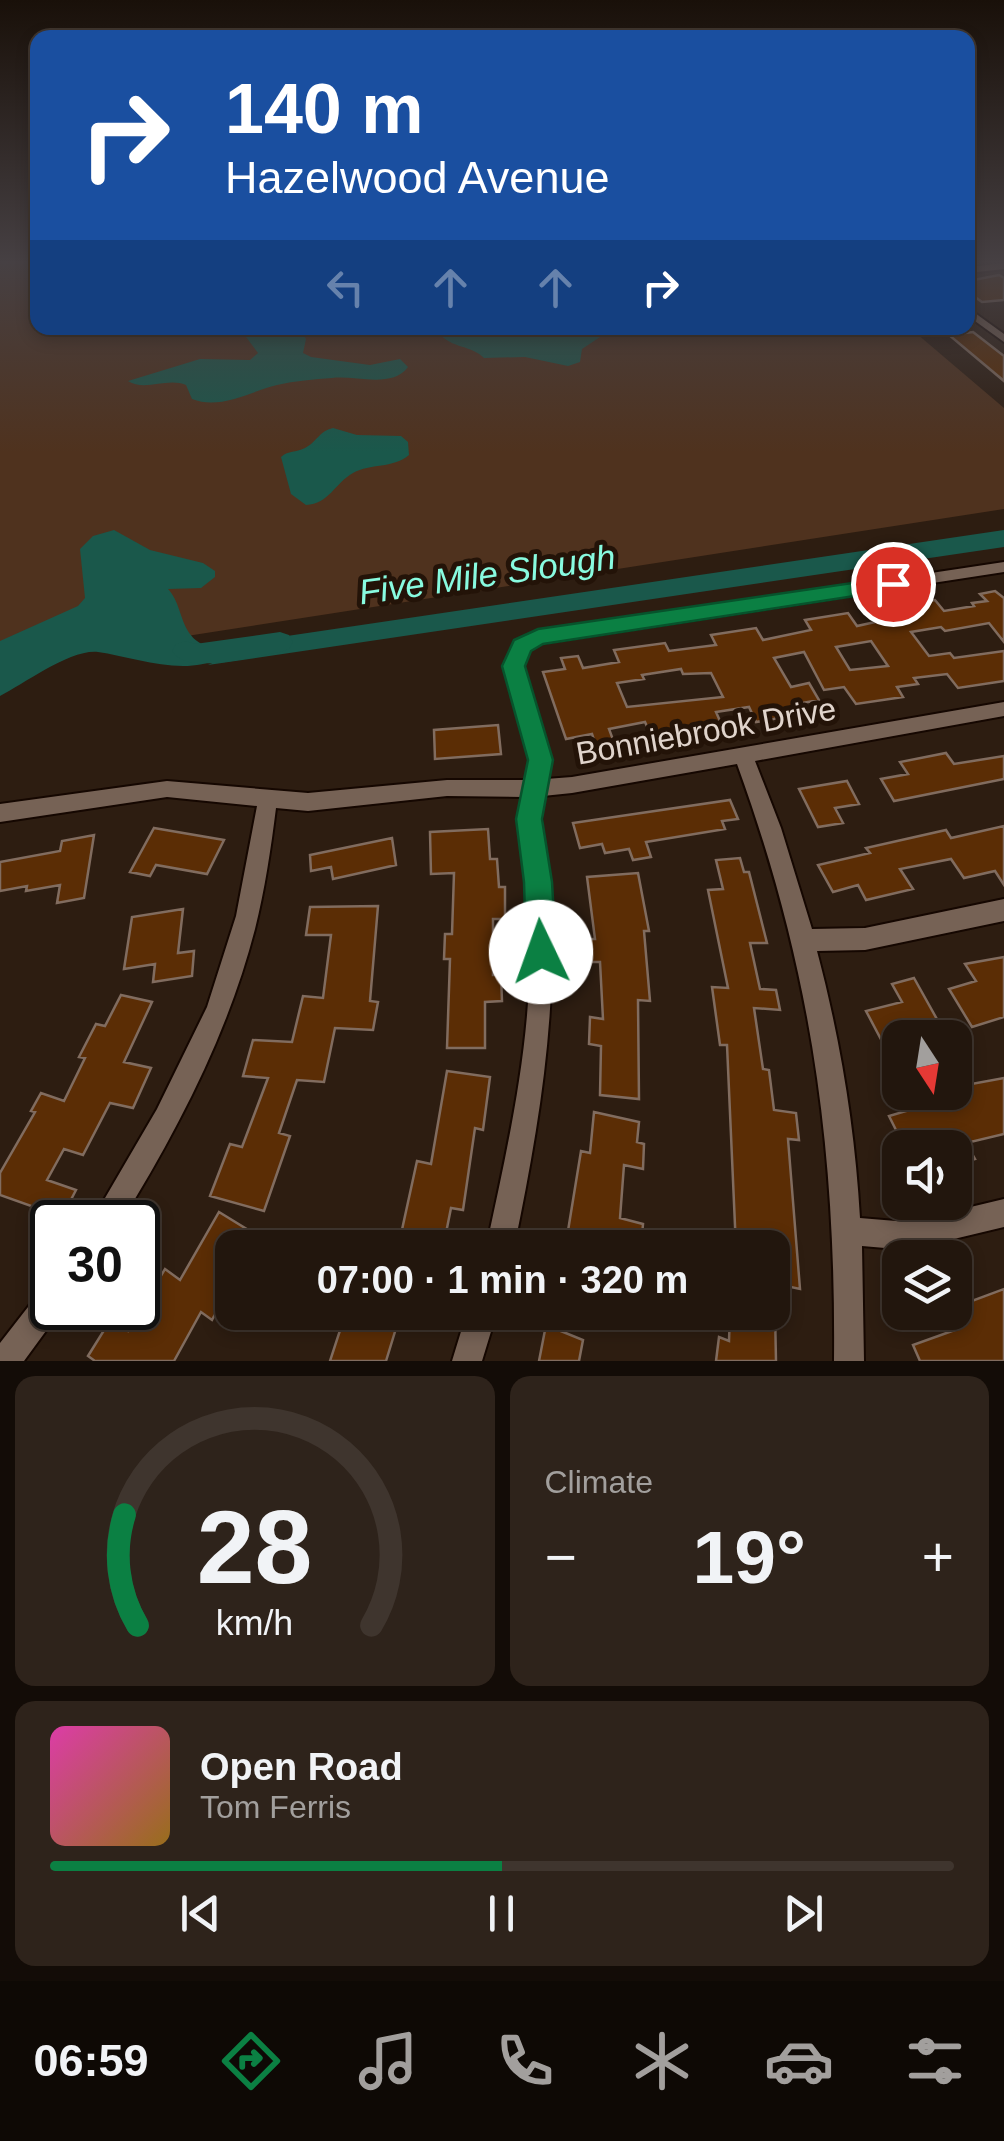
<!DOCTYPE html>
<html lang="en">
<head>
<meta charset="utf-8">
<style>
  body { margin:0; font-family:Helvetica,sans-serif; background:#2e231b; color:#f1f3f6; height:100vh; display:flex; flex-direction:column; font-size:38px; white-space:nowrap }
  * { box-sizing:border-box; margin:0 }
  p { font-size:32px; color:#a29f9d }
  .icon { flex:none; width:55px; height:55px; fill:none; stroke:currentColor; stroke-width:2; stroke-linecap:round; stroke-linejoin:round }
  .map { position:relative; height:1361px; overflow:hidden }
  .details { display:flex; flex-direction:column; gap:15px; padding:15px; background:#130c07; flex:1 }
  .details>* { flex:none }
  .guide { position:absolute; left:30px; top:30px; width:945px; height:305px; border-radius:20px; box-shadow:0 5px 15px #0003,0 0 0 2px #3f352e; background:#1a4fa0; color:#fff; overflow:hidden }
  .needle { width:65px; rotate:168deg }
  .fabs { position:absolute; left:882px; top:1020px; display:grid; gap:20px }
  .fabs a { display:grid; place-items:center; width:90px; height:90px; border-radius:20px; background:#22160d; box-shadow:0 5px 15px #0003,0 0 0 2px #3f352e; font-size:50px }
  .speed { position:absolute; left:30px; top:1200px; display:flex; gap:20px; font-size:50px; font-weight:700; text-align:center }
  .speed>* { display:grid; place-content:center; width:130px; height:130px; border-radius:50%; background:#22160d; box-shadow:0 5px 15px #0003,0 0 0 2px #3f352e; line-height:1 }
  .speed .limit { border:5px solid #111; border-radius:15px; background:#fff; color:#111 }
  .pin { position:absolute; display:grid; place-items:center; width:85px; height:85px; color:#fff; margin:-42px; border:5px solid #fff; border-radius:50%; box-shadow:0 2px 10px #0007 }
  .me { position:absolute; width:110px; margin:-55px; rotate:357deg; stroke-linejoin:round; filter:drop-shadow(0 0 8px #0008) }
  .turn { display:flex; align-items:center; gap:35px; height:210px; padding:0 30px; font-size:45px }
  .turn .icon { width:130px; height:130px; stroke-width:2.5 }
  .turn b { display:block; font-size:70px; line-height:85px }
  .lanes { display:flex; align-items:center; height:95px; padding:0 30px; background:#0003; justify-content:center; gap:50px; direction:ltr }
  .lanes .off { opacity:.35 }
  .big { font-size:75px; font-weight:800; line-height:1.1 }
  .details .tile { flex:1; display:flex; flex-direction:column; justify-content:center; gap:15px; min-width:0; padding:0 35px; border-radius:20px; background:#2e231b }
  .details .dial { align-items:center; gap:0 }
  .dial svg { height:260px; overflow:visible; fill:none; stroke:#3f352e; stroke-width:7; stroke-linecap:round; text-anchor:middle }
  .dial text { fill:#f1f3f6; stroke:none }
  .song { display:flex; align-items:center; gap:30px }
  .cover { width:120px; height:120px; border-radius:15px; background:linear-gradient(135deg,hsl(320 70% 55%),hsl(40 70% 35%)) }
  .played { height:10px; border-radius:5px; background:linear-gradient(90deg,#0b8043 50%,#3f352e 50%) }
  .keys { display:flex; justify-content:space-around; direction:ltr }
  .heat { display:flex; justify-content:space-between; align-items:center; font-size:55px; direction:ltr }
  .details .tiles { flex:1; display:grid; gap:15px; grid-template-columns:1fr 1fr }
  .tile:last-child { grid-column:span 2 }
  .trip { position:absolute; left:215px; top:1230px; width:575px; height:100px; border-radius:20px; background:#22160d; box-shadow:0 5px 15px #0003,0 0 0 2px #3f352e; font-weight:800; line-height:100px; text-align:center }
  .menu { display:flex; height:160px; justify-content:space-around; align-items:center; background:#0e0905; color:#a29f9d }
  .menu .icon { width:70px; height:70px }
  .menu .on { color:#0b8043 }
  .menu b { font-size:45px; color:#f1f3f6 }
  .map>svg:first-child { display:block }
  .green { fill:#4f321e }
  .water { fill:#1a584b }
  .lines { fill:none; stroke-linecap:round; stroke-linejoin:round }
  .river { fill:#1a584b; fill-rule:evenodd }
  .building { fill:#5b2d05; stroke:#816c5f; stroke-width:2.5; fill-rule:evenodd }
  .minor-casing { stroke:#150701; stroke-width:4 }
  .minor { fill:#766255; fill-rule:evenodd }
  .route { fill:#0b8043; stroke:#07532c; stroke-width:2.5 }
  .labels { text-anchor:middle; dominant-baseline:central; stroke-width:10; stroke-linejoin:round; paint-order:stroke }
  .street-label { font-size:32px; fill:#e0d4cc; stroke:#231308 }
  .water-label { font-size:35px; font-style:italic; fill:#88fbe0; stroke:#231308 }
</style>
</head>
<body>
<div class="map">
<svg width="1004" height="1361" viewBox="0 0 1004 1361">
  <rect width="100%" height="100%" fill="#2d1d11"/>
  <path class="green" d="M0,261H37L38,328H910L1004,408V509L0,665Z"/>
  <path class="water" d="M261,328L301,331L306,339L303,353L311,357L370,365L400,359L408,367C392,389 355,375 332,378C314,379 295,381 277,385C249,392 220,410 192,399L186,385C167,377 145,392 128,381L200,359L250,360L258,353L246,337Z
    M441,328H471L483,333L509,328L595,331L600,337L582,349L580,362L568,366L525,357L484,358C471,345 451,348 440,334Z
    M333,428L357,435L401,436L408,442L409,455C392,469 371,463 353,473C335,483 329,504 306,505L291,494L281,457C289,450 295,453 305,448C317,442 319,431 333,428Z
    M114,530L150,550L203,563L215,571V577L201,588L168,589C186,608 177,641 216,649L219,658C184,677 134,657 98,652C70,649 24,684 0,696V641L78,606L85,598L80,549L93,536Z
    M1004,530V547L208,665L260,640Z"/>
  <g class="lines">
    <path class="river" d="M280,632L289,635L293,642L289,649L280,652C254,656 186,676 172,651L176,644L185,641L195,644Z"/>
  </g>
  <path class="building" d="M999,275L1004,278V300L982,302L968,292V281Z
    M973,332L1004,356V381L949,335Z
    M995,591L1004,598V642L989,623L945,631L941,627L911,632L929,656L950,653L954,658L1004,651V681L958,688L947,674L914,678L918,684L897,687L903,697L856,704L844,687L824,690L804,652L774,658L791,687L809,683L819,700L797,704L802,714L756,722L749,707L716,712L720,721L697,724L700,731L653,740L645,722L609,729L615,745L597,749L592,734L566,739L543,672L565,669L561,658L578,656L583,668L619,662L614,650L665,643L669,651L716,645L711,635L756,628L763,640L811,630L805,620L848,613L857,626L907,615L900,605L935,600L944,611L974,606L972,603L987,601L980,594ZM871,641L888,666L850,670L836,647ZM681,669L683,674L711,673L723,697L627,707L617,683L644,679L642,675Z
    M498,725L501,754L435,759L434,730Z
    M946,753L954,764L1004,756V779L894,801L881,779L908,774L900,762Z
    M847,781L859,804L835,808L843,823L818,827L799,789Z
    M730,800L738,819L722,821L725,829L646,842L651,857L633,860L629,849L605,853L602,844L580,848L573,823Z
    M1004,826V885L995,871L964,878L951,859L900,869L913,889L866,900L858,885L833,892L818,865L870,853L866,848L946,830L951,838Z
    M154,828L224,840L207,874L156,865L150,876L130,872Z
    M488,829L490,859H497L499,887H505V919H493V975H501L502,1001L485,1002V1048H447L450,959H444L445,934H452L454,873L431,874L430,832Z
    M94,835L84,898L57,903L60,885L26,891L27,886L0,891V862L60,851L62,841Z
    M392,838L396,865L333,879L331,867L311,871L310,855Z
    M740,858L744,872H749L767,943H750L760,989L776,990L780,1010L754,1008L763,1069L769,1070L774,1110L796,1113L799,1140L788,1139L800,1289L772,1283V1248H736L727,1045H720L712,987L728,988L708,890L723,889L716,860Z
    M638,873L649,931H644L650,1001L638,1000L639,1099L600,1095L601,1046L589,1044L590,1017L603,1019L600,962H592L590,939H595L587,877Z
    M378,906L370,1001L378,1002L373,1030L335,1028L324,1082L297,1080L279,1133L290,1136L264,1211L210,1196L230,1144L242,1147L268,1078L243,1076L253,1040L292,1042L303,996L323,998L331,935H306L310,907Z
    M183,909L178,953L194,951L192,976L153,982L155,964L124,969L132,917Z
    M1004,957V1017L972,1027L949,989L976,981L965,964Z
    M914,978L943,1030L900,1038V1041L884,1045L866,1011L902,1002L892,984Z
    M121,995L152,1002L124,1062L151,1068L133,1108L110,1103L83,1155L64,1149L47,1180L76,1190L62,1217L0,1195V1173L35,1112L31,1111L41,1093L64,1101L85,1058L79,1057L96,1024L105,1026Z
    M447,1071L490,1077L483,1130L475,1128L463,1210L451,1208L443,1248H398L417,1161L431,1164Z
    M1004,1078V1134L966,1143L975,1159L955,1165V1148H940L938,1144L905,1148L889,1116L913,1109L904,1092H955V1087Z
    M594,1112L639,1122L637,1142L644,1144L643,1169L624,1165L620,1218L643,1224L641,1248H579L580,1241L567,1237L581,1151L590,1153Z
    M219,1212L258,1236L251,1248H232V1282L212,1320L201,1312L174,1361H95L88,1356L111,1319L128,1331L165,1269L180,1280Z
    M1004,1289V1361H920L913,1345L955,1330L947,1312H955V1299L969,1295L972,1301Z
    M346,1312H401L386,1361H330Z
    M730,1312H775L776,1361H716L719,1337L729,1341Z
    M546,1325L583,1340L579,1361H539Z"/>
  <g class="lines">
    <defs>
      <path id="minor" d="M1004,263V269L968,273V267Z
        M968,308L1004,334V342L968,316Z
        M1004,562V572L542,643L529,650L523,666L550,760L546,779L572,777L1004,702V716L755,761L781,828L812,929L865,928L1004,899V921L865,950L817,951C840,1038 855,1128 860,1218L908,1222L1004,1199V1227L908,1250L862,1246L864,1361H834C836,1146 811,967 737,764L572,793L543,796C538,826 545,849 548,880C551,905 553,931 552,957C551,1055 534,1151 514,1248H486C507,1150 530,1051 530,950C530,927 529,904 527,881C525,852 518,826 523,797L447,796L308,811L276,808C271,848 265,889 255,929C228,1034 177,1131 121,1222H91L157,1109L207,1007L236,916L257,806L167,797L0,822V804L167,781L308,793L447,780H527C528,772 531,764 529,756C523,713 483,660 532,633Z
        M52,1284V1308L62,1309L24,1361H0V1343L42,1289Z
        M467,1312H497L482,1361H452Z"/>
    </defs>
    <use href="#minor" class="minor-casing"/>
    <use href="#minor" class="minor"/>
  </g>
  <linearGradient id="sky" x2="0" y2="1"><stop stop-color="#191009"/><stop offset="0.58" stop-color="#464043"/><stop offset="1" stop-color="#464043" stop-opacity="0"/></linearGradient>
  <rect width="1004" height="452" fill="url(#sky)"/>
  <path class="route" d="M893,577L903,584L900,589L543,644L531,651L525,666L553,760L542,819L552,882L556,952L552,963L541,967L531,963L526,952L524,882L516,819L528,760L502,666L514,640L538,629Z"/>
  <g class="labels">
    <g class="street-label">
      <text transform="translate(706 731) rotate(-10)">Bonniebrook Drive</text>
    </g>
    <g class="water-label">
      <text transform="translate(487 574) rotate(-8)">Five Mile Slough</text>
    </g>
  </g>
</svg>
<div class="fabs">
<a><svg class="needle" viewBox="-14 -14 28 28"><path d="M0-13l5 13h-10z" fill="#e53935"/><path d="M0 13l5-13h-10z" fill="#a29f9d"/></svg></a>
<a><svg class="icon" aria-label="sound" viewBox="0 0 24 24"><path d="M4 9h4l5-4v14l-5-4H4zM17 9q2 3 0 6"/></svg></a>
<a><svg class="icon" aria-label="layers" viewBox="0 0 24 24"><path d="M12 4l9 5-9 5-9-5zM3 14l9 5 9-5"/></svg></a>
</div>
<div class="speed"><div class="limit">30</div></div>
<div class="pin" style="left:893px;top:584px;background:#d93025"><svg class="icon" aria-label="arrive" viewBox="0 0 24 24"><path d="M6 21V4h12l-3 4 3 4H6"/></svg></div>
<svg class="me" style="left:541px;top:952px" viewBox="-20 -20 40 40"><circle r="19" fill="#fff"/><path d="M0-13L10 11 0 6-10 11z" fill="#0b8043"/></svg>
<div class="trip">07:00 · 1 min · 320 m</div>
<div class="guide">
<div class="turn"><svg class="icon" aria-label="right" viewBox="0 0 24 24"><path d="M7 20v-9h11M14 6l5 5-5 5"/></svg><div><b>140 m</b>Hazelwood Avenue</div></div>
<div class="lanes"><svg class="icon off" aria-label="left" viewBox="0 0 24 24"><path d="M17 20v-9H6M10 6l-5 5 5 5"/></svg><svg class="icon off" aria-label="ahead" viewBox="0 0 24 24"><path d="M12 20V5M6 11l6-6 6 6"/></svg><svg class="icon off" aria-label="ahead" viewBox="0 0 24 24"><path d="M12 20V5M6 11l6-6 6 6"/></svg><svg class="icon" aria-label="right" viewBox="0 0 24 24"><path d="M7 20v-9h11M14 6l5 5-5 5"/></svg></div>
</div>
</div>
<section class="details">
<div class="tiles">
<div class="tile dial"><svg viewBox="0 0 100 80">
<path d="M14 69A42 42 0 1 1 86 69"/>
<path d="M14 69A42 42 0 0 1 10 35" stroke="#0b8043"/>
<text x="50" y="56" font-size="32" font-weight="700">28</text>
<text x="50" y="72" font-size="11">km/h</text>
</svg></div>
<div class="tile"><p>Climate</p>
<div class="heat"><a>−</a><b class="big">19°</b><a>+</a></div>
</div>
<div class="tile">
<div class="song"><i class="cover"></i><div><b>Open Road</b><p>Tom Ferris</p></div></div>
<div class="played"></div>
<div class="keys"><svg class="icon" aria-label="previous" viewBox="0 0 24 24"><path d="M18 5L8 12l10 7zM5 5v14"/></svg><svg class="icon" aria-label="pause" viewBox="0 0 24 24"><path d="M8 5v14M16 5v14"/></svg><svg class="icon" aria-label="next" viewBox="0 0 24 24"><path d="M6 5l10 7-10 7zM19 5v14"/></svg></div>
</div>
</div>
</section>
<nav class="menu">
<b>06:59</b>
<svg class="icon on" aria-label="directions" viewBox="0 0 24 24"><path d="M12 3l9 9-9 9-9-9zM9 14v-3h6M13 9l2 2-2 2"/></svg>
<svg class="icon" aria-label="music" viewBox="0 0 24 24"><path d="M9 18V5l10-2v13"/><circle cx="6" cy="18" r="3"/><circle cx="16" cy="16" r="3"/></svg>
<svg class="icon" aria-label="phone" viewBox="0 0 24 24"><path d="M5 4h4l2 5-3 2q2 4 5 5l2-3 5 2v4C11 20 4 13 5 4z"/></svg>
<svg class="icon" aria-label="climate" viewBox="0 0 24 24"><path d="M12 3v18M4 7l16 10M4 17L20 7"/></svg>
<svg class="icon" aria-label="car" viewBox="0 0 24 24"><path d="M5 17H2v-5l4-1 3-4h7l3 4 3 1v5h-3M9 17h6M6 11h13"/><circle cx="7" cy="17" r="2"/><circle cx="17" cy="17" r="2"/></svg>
<svg class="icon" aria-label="filters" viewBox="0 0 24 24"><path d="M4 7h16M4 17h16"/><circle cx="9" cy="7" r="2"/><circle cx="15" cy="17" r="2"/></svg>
</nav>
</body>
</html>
